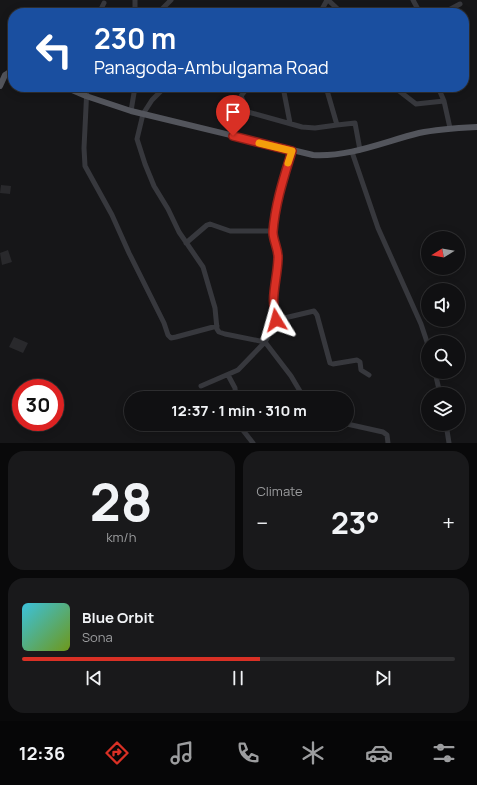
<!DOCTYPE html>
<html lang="en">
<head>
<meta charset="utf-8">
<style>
  body { margin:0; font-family:Manrope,sans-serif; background:#19191b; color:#f1f3f6; height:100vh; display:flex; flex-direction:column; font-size:15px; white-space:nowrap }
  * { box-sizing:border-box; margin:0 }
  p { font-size:13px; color:#9c9d9f }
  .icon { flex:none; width:22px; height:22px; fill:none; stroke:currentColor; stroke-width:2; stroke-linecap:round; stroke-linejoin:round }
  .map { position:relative; height:443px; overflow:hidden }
  .sheet { display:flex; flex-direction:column; gap:8px; padding:8px; background:#09090a; flex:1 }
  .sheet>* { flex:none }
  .banner { position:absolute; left:8px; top:8px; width:461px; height:84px; border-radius:16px; box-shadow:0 2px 10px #0003,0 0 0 1px #303032; background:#1a4fa0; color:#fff; overflow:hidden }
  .needle { width:26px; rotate:259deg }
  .controls { position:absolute; left:421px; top:231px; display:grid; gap:8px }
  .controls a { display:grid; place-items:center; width:44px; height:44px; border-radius:50%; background:#101012; box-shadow:0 2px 10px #0003,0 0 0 1px #303032; font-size:20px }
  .speed { position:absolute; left:12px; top:379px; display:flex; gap:8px; font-size:20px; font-weight:700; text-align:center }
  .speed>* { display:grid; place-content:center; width:52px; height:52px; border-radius:50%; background:#101012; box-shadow:0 2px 10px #0003,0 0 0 1px #303032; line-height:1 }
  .speed .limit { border:6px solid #d22; background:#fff; color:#111 }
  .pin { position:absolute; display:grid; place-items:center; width:34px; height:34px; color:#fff; margin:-41px -17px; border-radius:50% 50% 50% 0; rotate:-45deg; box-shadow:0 0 4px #0007 }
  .pin .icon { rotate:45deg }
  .me { position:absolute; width:44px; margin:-22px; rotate:352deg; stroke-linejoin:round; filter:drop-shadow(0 0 3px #0008) }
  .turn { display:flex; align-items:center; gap:14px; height:84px; padding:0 20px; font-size:18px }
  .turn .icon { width:52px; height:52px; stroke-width:2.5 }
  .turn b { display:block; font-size:28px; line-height:34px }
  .big { font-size:30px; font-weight:700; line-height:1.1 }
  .sheet .card { flex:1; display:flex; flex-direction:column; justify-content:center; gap:6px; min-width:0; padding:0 14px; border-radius:16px; background:#19191b }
  .sheet .dial { align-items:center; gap:0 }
  .dial b { font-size:52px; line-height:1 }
  .song { display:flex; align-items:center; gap:12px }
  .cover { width:48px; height:48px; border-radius:6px; background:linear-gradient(135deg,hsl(190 70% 55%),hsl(80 70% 35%)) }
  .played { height:4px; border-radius:2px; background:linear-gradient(90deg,#d93025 55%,#303032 55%) }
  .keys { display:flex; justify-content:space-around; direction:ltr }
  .heat { display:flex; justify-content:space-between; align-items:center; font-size:22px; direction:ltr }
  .sheet .tiles { flex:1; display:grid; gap:8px; grid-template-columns:1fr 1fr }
  .card:last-child { grid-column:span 2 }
  .trip { position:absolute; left:124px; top:391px; width:230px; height:40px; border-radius:20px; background:#101012; box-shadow:0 2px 10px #0003,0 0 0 1px #303032; font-weight:700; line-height:40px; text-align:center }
  .tab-bar { display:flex; height:64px; justify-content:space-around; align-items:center; background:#060607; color:#9c9d9f }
  .tab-bar .icon { width:28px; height:28px }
  .tab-bar .on { color:#d93025 }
  .tab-bar b { font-size:18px; color:#f1f3f6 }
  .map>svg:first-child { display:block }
  .building { fill:#29292c }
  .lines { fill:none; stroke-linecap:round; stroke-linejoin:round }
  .minor { stroke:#37383d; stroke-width:5 }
  .major { stroke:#53555c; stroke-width:6 }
  .route-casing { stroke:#8d1f18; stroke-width:10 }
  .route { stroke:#d93025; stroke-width:7 }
  .slow { stroke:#f59e0b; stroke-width:7 }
</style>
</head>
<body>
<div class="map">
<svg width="477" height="443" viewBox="0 0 477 443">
  <rect width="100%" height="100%" fill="#161618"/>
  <path class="building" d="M1,185L11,186L10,194L0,193Z
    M8,250L12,262L2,265L0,253Z
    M14,337L28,343L23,353L9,347Z"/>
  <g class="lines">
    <path class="minor" d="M135,0V13
      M328,0L342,13
      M413,0L420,13
      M99,13L104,3
      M158,13L171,0
      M320,13L327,0
      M443,13L460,4
      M87,87L84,148L85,166L112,215L129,253L164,323L168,335L171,338L176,337L217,326
      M165,87L152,100L143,114L137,139L145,164L154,186L168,209L179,232L203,267L215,308L217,329L219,332L225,334L265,342L291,376L304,398
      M248,87L241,96L248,112L302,127L315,128L337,125
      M283,87L290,123
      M326,87L337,125L355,123L360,150
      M394,87L416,104L444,101
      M438,87L444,101L450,128
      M131,111L135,87
      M352,152L378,228L421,324L428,345
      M186,243L207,225L210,224L230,231H273
      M276,320L314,311L317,315L330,363L333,364L357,360L360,362L361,370L369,375
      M435,372L440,394
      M228,375L235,388L236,398
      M201,386L238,370L265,342L275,325L273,293L278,258L273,239V231L280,192L292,151
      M238,424L253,443
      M347,424L383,432L387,435L388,443
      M446,424L449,443"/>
    <path class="major" d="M0,86L5,75L13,70
      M65,87L86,96L131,111L313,155C350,157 383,142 419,133C438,129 457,128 477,127"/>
  </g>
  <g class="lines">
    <defs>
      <path id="route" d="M233,136L292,151C284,177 275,204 273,232C273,241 279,250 278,259C277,282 270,296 276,320"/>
    </defs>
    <use href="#route" class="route-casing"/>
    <use href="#route" class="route"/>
    <path class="slow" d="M259,143L292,151L288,163"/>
  </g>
</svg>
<div class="controls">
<a><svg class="needle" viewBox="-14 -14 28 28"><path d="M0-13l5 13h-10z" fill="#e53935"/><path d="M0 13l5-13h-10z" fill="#9c9d9f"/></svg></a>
<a><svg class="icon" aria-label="sound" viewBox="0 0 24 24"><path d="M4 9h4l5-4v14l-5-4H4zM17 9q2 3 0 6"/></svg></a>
<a><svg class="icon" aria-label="search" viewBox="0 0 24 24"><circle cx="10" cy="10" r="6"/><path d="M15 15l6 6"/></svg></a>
<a><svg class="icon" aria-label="layers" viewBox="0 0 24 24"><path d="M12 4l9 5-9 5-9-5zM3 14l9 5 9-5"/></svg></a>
</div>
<div class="speed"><div class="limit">30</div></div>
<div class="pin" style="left:233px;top:136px;background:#d93025"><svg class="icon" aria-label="arrive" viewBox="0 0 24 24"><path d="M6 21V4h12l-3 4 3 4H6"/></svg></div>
<svg class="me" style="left:276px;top:320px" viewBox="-20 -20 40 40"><path d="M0-17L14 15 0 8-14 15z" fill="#d93025" stroke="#fff" stroke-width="4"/></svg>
<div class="trip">12:37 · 1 min · 310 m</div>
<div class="banner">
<div class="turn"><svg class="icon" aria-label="left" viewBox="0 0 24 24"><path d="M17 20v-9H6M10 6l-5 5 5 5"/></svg><div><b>230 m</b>Panagoda-Ambulgama Road</div></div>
</div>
</div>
<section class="sheet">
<div class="tiles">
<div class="card dial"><b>28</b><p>km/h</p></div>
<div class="card"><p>Climate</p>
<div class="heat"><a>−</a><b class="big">23°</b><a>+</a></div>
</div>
<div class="card">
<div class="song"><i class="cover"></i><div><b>Blue Orbit</b><p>Sona</p></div></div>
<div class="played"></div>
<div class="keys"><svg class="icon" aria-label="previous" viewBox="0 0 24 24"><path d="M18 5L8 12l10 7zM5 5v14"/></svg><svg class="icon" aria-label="pause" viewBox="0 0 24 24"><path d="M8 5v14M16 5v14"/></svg><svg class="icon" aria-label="next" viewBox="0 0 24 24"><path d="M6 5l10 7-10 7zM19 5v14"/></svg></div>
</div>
</div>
</section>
<nav class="tab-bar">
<b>12:36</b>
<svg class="icon on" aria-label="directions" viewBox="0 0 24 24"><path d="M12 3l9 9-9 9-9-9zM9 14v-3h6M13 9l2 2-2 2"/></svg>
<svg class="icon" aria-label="music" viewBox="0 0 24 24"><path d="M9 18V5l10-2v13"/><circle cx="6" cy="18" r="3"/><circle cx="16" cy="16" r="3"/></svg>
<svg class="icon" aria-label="phone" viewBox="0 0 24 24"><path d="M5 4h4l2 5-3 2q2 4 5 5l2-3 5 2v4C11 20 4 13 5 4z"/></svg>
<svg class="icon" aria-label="climate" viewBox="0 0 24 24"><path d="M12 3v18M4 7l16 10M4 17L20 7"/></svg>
<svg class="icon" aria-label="car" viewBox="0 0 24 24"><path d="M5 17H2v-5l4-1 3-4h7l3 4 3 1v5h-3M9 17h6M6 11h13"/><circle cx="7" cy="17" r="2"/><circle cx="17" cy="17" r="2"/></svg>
<svg class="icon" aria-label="filters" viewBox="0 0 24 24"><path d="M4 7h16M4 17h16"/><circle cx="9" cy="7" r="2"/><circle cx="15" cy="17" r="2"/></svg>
</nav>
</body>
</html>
